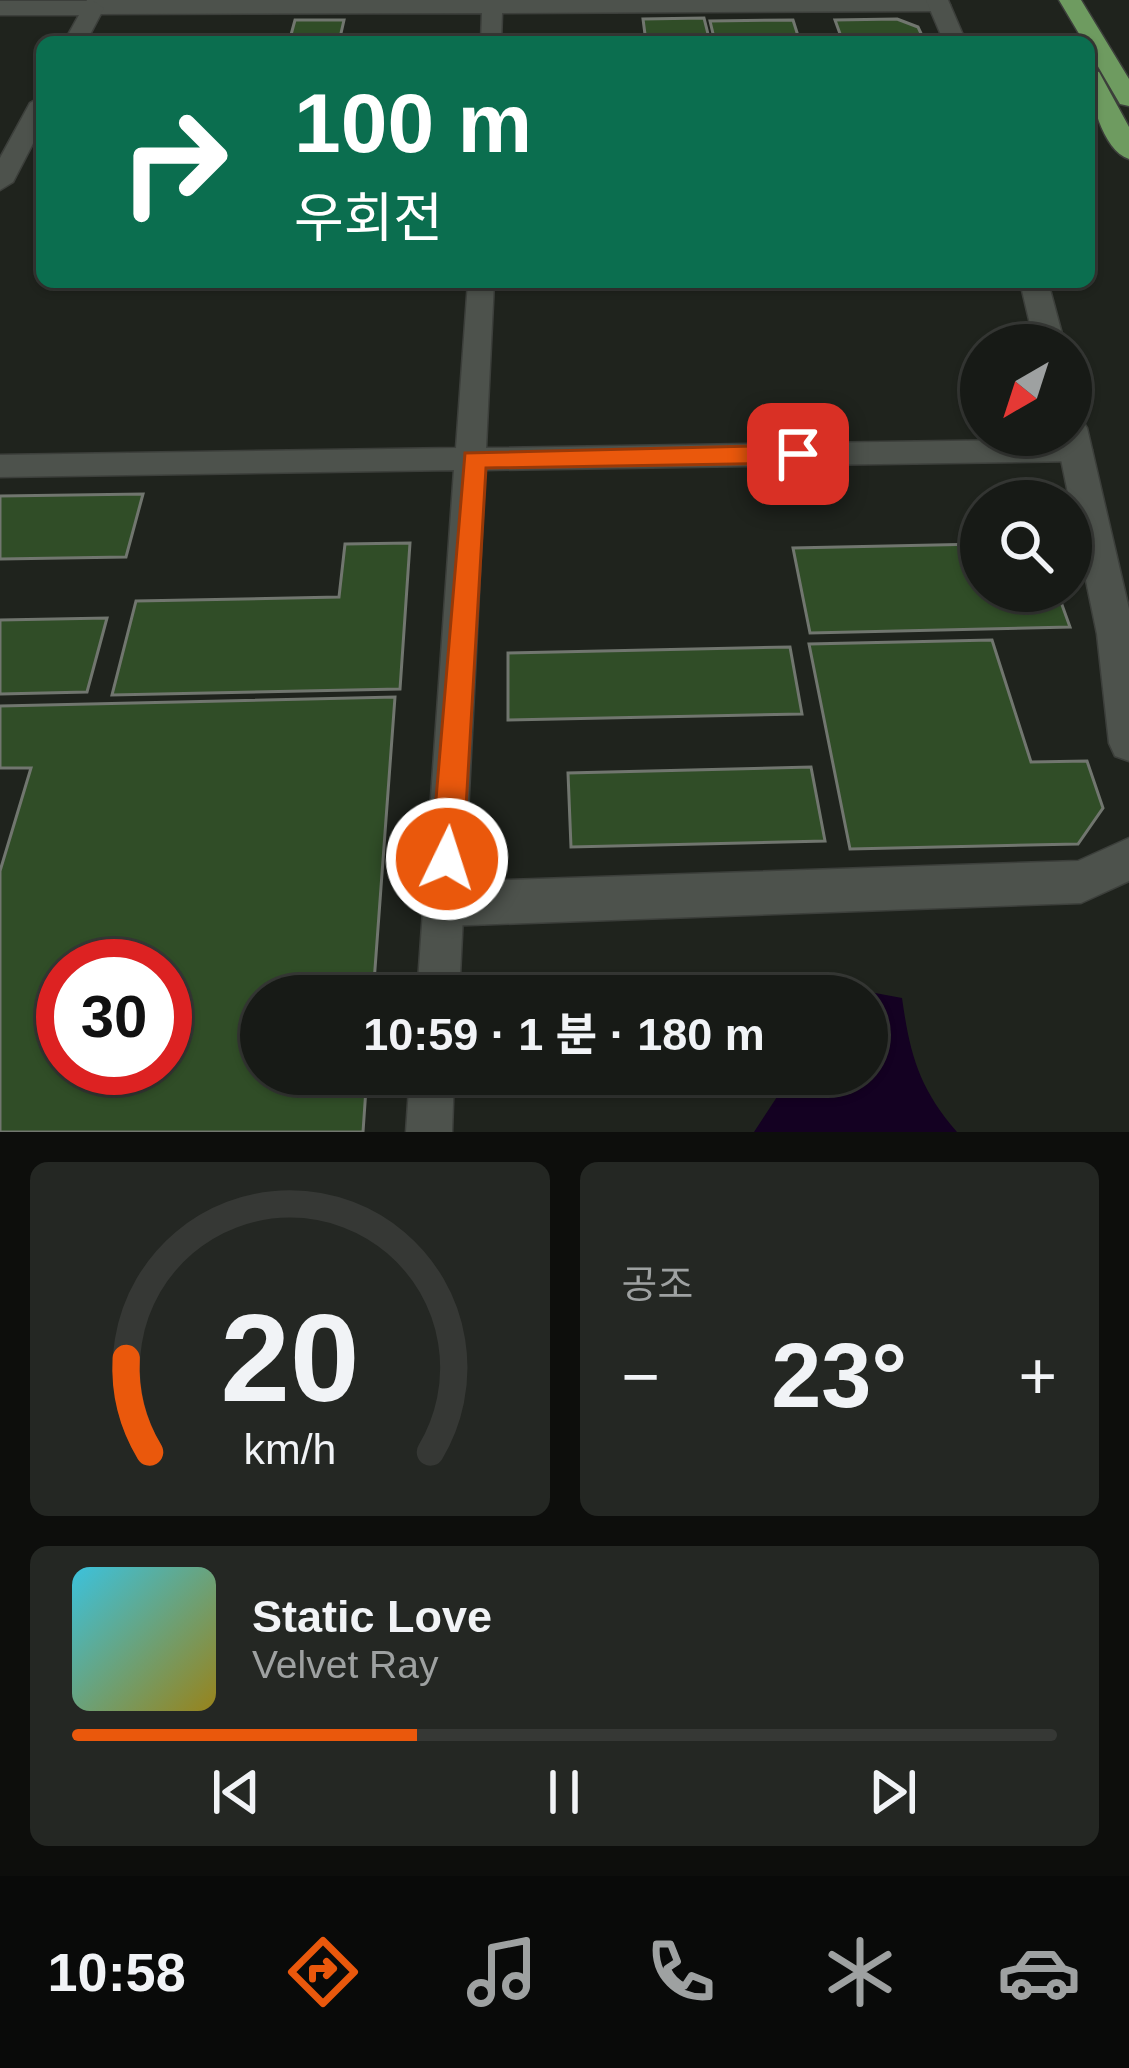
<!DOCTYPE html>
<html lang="ko">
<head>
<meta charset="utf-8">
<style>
  body { margin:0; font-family:Helvetica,"Noto Sans KR",sans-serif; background:#242723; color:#f1f3f6; height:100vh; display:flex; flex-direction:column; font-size:45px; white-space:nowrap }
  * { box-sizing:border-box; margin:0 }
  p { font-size:39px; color:#9ea1a1 }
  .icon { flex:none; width:66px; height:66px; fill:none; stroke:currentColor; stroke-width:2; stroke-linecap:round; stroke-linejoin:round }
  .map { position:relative; height:1132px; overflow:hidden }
  .panel { display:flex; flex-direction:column; gap:30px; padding:30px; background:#0d0e0c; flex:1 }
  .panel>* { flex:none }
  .guide { position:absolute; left:36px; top:36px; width:1059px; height:252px; border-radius:18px; box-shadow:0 3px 9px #0004,0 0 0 3px #363835; background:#0b6e4f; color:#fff; overflow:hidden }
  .needle { width:78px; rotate:219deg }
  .fabs { position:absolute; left:960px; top:324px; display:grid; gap:24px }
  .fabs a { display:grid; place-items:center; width:132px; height:132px; border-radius:50%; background:#171a16; box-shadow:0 3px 9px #0004,0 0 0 3px #363835; font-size:60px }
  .speed { position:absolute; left:36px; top:939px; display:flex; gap:24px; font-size:60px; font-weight:700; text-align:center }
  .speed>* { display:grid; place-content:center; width:156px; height:156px; border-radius:50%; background:#171a16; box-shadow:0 3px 9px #0004,0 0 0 3px #363835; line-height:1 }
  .speed .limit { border:18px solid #d22; background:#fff; color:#111 }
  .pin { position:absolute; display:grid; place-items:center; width:102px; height:102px; color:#fff; margin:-51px; border-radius:24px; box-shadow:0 6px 18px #0006 }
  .me { position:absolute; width:132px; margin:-66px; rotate:4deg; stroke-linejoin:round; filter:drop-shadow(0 0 9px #0008) }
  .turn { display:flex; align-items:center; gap:42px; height:252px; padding:0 60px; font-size:54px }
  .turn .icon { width:156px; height:156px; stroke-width:2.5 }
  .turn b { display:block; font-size:84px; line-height:102px }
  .big { font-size:90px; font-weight:700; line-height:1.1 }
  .panel .widget { flex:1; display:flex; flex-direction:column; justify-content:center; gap:18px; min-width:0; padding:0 42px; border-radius:18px; background:#242723 }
  .panel .dial { align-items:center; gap:0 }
  .dial svg { height:312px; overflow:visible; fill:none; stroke:#363835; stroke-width:7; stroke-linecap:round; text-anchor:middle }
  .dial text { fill:#f1f3f6; stroke:none }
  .song { display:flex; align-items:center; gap:36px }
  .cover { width:144px; height:144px; border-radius:18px; background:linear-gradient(135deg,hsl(190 70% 55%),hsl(50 70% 35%)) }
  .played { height:12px; border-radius:6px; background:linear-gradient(90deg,#ea580c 35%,#363835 35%) }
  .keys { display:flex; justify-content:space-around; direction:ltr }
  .heat { display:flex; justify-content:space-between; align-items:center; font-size:66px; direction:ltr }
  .panel .tiles { flex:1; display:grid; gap:30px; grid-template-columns:1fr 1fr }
  .widget:last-child { grid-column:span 2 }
  .trip { position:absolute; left:240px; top:975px; width:648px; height:120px; border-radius:60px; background:#171a16; box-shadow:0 3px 9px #0004,0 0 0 3px #363835; font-weight:700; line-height:120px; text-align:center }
  .menu { display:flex; height:192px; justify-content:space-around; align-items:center; background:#090a09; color:#9ea1a1 }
  .menu .icon { width:84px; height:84px }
  .menu .selected { color:#ea580c }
  .menu b { font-size:54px; color:#f1f3f6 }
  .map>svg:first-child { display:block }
  .water { fill:#140122 }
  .building { fill:#304d27; stroke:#71766f; stroke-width:3; fill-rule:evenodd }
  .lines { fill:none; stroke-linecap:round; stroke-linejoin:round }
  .street-casing { stroke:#3c3f3b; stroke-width:3 }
  .secondary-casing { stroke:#3c3f3b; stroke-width:3 }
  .highway-casing { stroke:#3c3f3b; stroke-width:3 }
  .street { fill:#4d524c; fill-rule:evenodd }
  .secondary { fill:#4d524c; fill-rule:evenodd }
  .highway { fill:#6e9b60; fill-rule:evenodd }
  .route { fill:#ea580c; stroke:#983908; stroke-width:3 }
</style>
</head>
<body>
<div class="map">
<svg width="1129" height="1132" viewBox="0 0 1129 1132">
  <rect width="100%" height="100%" fill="#1f231d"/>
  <path class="water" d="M859,990L902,998C910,1055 919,1088 957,1132H754L792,1074H867V996H853Z"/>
  <path class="building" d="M704,18L710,42H646L643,19Z
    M897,19L918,27L925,42H843L835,20Z
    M295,20H344L339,42H289Z
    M793,20L800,42H715L710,21Z
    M143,494L126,557L0,559V496Z
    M410,543L400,689L112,695L136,601L339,597L345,544Z
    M981,544V591H1057L1070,627L810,633L793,548Z
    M107,618L87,692L0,694V620Z
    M992,640L1031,762L1087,761L1103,808L1078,844L850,849L809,644Z
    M790,647L802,714L508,720V653Z
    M395,697L373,996H261V1074H367L363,1132H0V871L31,768H0V706ZM63,966H165V1068H63Z
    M811,767L825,841L571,847L568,773Z"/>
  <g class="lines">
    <defs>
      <path id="street" d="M87,0H944L950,5L940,11L502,13L501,42H481L482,13L93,14L83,8Z
        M468,282H494L486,448L1077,439L1088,442L1092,450L1088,458L1077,461L485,470L459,996H417L454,470L0,477V455L456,448Z
        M410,1074H454L452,1132H406Z"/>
      <path id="secondary" d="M926,0H948L966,42H944Z
        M0,1H93L104,8L86,42H64L79,15H0Z
        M42,96V126L13,182L0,190V158L30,103Z
        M1020,282H1048L1065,345H1035Z
        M1071,416L1082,420L1087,428L1129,609V761L1115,756L1109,743L1097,634L1056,435H1071Z
        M1129,838V881L1081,903L444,926L428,919L422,904L428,889L444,882L1078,861Z"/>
      <path id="highway" d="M1059,0H1081L1129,79V106L1120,104L1089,51V42H1084Z
        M1089,70L1099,72L1129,127V159C1102,150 1089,96 1089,70Z"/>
    </defs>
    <use href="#street" class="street-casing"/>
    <use href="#secondary" class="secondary-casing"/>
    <use href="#highway" class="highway-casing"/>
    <use href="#street" class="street"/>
    <use href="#secondary" class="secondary"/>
    <use href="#highway" class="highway"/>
  </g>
  <path class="route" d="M798,445L811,454L798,463L486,468L463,859L459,870L447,875L435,870L431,859L465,453Z"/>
</svg>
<div class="fabs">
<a><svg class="needle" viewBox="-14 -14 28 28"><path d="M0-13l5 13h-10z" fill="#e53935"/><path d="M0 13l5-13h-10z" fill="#9ea1a1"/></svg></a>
<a><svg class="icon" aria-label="search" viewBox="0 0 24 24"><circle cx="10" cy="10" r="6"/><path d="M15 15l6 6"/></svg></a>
</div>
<div class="speed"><div class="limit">30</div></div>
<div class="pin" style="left:798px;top:454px;background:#d93025"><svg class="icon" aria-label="arrive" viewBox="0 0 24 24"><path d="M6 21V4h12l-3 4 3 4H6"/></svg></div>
<svg class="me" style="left:447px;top:859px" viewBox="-20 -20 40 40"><circle r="17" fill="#ea580c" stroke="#fff" stroke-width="3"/><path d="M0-11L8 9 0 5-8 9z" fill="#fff"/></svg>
<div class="trip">10:59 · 1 분 · 180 m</div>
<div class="guide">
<div class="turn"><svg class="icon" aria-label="right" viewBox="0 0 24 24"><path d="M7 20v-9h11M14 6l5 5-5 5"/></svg><div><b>100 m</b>우회전</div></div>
</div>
</div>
<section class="panel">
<div class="tiles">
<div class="widget dial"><svg viewBox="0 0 100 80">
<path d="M14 69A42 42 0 1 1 86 69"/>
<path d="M14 69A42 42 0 0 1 8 45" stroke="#ea580c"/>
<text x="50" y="56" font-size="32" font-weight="700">20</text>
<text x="50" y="72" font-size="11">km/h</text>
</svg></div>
<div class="widget"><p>공조</p>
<div class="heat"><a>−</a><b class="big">23°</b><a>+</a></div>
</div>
<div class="widget">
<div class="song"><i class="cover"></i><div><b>Static Love</b><p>Velvet Ray</p></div></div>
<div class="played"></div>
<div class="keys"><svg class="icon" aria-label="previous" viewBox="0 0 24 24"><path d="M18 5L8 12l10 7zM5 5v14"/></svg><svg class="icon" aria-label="pause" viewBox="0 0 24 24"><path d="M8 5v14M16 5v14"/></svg><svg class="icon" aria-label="next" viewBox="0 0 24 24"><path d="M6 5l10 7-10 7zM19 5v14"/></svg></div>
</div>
</div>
</section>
<nav class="menu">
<b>10:58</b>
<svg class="icon selected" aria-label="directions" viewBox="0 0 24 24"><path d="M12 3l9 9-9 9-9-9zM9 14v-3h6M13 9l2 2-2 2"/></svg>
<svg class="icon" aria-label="music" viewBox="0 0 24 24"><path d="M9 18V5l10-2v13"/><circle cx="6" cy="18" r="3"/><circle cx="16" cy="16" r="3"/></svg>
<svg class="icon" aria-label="phone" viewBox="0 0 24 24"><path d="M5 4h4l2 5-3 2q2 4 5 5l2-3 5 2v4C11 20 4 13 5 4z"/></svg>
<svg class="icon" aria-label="climate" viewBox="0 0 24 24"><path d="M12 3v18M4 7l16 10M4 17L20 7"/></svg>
<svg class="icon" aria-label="car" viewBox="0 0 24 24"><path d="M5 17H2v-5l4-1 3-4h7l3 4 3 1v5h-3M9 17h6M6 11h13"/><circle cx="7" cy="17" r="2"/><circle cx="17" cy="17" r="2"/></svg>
</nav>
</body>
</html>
